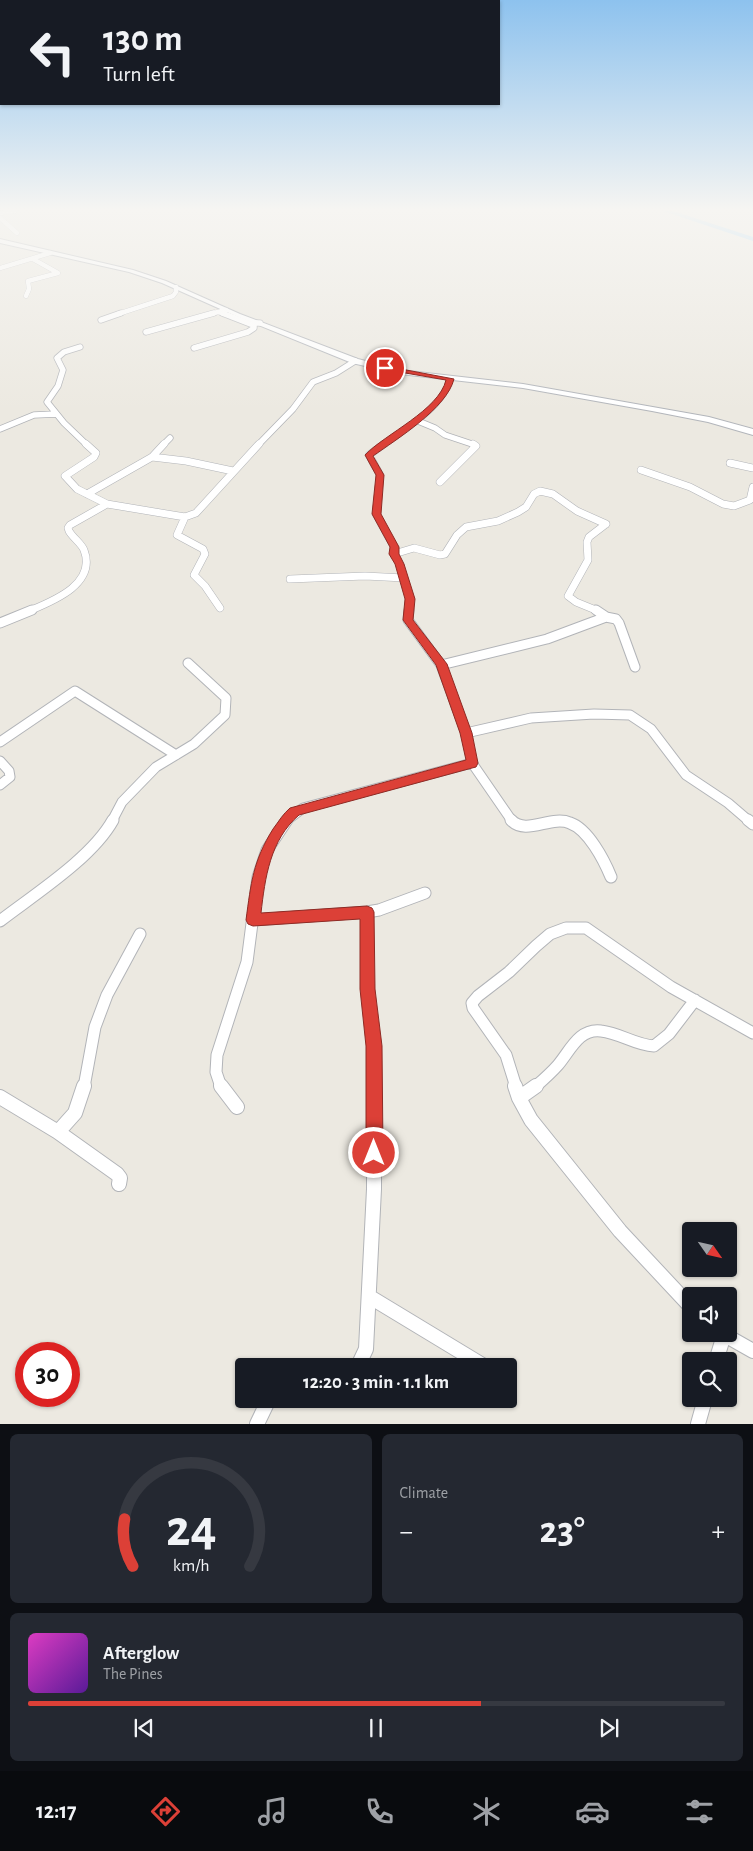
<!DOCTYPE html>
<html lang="en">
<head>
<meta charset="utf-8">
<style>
  body { margin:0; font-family:"Alegreya Sans",sans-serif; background:#242831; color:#f1f3f6; height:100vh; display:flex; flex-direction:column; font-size:19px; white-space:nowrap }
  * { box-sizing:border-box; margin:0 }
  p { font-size:16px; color:#9ea1a6 }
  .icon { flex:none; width:28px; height:28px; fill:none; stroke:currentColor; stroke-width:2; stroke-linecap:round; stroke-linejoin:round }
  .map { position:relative; height:1424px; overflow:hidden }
  .details { display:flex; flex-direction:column; gap:10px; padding:10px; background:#0d0f14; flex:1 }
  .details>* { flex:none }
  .banner { position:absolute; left:0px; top:0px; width:500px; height:105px; box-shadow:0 1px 4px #0004; background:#171b24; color:#f1f3f6; overflow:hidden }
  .needle { width:32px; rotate:124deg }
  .controls { position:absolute; left:682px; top:1222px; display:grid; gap:10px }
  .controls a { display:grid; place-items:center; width:55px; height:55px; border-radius:5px; background:#171b24; box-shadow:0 1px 4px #0004; font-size:25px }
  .speed { position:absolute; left:15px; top:1342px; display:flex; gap:10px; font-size:25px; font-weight:700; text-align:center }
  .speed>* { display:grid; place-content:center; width:65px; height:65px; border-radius:50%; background:#171b24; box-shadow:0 1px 4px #0004; line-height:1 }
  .speed .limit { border:8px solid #d22; background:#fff; color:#111 }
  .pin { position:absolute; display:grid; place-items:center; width:42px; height:42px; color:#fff; margin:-21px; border:2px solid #fff; border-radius:50%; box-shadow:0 1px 5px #0007 }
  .me { position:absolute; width:55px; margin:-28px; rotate:0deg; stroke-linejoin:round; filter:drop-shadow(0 0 4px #0008) }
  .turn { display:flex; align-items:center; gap:18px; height:105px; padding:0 20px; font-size:22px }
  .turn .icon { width:65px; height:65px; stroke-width:2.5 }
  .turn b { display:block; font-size:35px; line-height:42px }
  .big { font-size:38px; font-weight:700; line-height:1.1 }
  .details .widget { flex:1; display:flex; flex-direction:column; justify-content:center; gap:8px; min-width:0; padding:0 18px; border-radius:8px; background:#242831 }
  .details .dial { align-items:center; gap:0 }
  .dial svg { height:130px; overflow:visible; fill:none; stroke:#363941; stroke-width:7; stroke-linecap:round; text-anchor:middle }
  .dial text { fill:#f1f3f6; stroke:none }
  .song { display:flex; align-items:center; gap:15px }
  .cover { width:60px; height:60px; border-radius:8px; background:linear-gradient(135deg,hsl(310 70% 55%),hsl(270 70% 35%)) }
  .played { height:5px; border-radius:2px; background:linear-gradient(90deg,#dc4037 65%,#363941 65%) }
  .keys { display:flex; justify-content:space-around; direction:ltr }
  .heat { display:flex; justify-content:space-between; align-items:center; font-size:28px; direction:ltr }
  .details .tiles { flex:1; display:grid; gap:10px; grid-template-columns:1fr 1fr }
  .widget:last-child { grid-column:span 2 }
  .trip { position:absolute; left:235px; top:1358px; width:282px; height:50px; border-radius:5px; background:#171b24; box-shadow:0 1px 4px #0004; font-weight:700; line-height:50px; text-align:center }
  .dock { display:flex; height:80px; justify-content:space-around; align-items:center; background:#090b0e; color:#9ea1a6 }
  .dock .icon { width:35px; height:35px }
  .dock .active { color:#dc4037 }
  .dock b { font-size:22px; color:#f1f3f6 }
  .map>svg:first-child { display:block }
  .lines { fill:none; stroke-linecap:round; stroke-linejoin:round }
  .river { fill:#a5d6f8; fill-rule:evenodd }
  .street-far5-casing { stroke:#b2b4b8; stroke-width:5 }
  .street-far4-casing { stroke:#b2b4b8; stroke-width:7 }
  .street-far3-casing { stroke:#b2b4b8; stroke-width:8 }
  .street-far2-casing { stroke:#b2b4b8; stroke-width:11 }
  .street-far1-casing { stroke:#b2b4b8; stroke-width:13 }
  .street-casing { stroke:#b2b4b8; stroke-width:16 }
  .secondary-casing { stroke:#b3b6bb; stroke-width:2 }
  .street-far5 { stroke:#fff; stroke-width:4.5 }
  .street-far4 { stroke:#fff; stroke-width:5.5 }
  .street-far3 { stroke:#fff; stroke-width:7 }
  .street-far2 { stroke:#fff; stroke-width:9 }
  .street-far1 { stroke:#fff; stroke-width:11 }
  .street { stroke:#fff; stroke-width:14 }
  .secondary { fill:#fff; fill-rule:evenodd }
  .route { fill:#dc4037; stroke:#8f2a24 }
</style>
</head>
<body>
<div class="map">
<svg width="753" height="1424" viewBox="0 0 753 1424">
  <rect width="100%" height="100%" fill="#ece9e1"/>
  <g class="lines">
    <path class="river" d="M663,211H673L753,237V241Z"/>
    <defs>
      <path id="street-far5" d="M0,213L15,211
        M0,218L17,233
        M0,268L50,253
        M26,296L29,289L28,281L58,273L33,259
        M219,312L225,314
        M118,314L173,296L176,292V287
        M210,314L226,310"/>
      <path id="street-far4" d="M222,313L253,325
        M101,320L121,313
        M146,332L214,313
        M80,347L64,352L57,358L63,370L58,386L47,402L64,423L87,445
        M194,348L248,332L254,328V323H260
        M418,421L435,428L445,435L475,445
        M0,429L34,415L56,414
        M163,445L170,438
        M258,445L293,409L313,382L336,373L355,361
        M383,445C404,430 444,406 450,379"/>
      <path id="street-far3" d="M86,444L96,453L94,457L65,476L77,489L107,504
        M384,444L369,455L380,475L376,514L394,547V554L400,564L410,599L409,611
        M152,457L186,461L233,471
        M730,463L753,468
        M641,470L690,487L723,504L734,506L750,500L753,487
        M440,482L476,446L473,444
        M87,494L152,457L164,444
        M185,517L177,535L203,549L205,554L194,575L205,586L220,608
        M394,554L414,548L440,555L445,554L457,535L466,527L498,521L518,512L526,507L534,494L540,491L553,494L577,511L606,524
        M290,579L365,576L404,578
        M29,611C53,601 97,584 84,550C81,543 73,538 69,531L68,528L70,525L107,504L185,517L196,513L259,444
        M598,611L576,602L568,596L588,560L587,542L589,537L606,524"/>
      <path id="street-far2" d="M409,610L408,620L441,665L466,733L472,763L512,821
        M596,610L605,616
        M0,623L32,610
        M441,665L547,639L606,617L616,619L619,623L635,667
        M466,733L531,718L594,714L630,715L651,729L686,775L728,803L749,821
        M0,742L75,691L176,755
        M0,761L9,771L10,777L0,785
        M112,821L122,802L156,767L194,744L225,715L226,698L188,663
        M286,821L303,808L472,763"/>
      <path id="street-far1" d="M511,820C526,836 551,815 570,823C588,829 604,860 611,877
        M748,820L753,824
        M367,912V989L374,1046V1087
        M253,920L367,912L379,910L425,893
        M0,921C35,894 92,858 113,820
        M84,1087L95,1027L107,995L140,934
        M221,1087L216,1072L217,1055L247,962L258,877L267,850L287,820
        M516,1087L506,1055L473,1008L472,1003L478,996L509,972L536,946L550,934L566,928H586L671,987L753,1033
        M535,1087C543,1080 551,1073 558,1065C570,1051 579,1028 601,1031C620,1033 635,1045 654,1046L669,1034L695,1000"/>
      <path id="street" d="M221,1086L237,1107
        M515,1086L519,1098L531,1120L620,1231L691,1307
        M0,1097L58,1132L117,1174L120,1178L119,1184
        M519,1098L536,1086
        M58,1132L75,1113L84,1086
        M370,1297L484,1366
        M723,1334L753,1351
        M716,1361L724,1335
        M358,1366L366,1349L374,1189V1086
        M257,1424L269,1399
        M698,1424L705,1399"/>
      <path id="secondary" d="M0,239L133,270L166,281L240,314L358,359L400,370L523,384L709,417L753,429V435L708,422L652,411L523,388L400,374L352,363L236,316L162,283L129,272L0,243Z"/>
    </defs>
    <use href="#street-far5" class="street-far5-casing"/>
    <use href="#street-far4" class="street-far4-casing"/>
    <use href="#street-far3" class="street-far3-casing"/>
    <use href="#street-far2" class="street-far2-casing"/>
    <use href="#street-far1" class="street-far1-casing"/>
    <use href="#street" class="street-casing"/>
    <use href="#secondary" class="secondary-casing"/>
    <use href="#street-far5" class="street-far5"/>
    <use href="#street-far4" class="street-far4"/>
    <use href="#street-far3" class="street-far3"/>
    <use href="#street-far2" class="street-far2"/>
    <use href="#street-far1" class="street-far1"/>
    <use href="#street" class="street"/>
    <use href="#secondary" class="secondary"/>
  </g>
  <linearGradient id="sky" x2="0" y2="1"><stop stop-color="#8dc2ee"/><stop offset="0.51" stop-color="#f6f5f2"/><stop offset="1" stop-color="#f6f5f2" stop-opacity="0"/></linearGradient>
  <rect width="753" height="410" fill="url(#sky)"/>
  <path class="route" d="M385,366L454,379C447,408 397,439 373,456L384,475L381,514L399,547V554L404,564L415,599L413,620L447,664L472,733L478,763L476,767L472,768L299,815C270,840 265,878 261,913L367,906L372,908L374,912L375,989L382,1046L383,1153L380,1159L374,1162L368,1159L366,1153V1046L360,989V919L253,926L248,924L246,920C251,883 253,861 273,829C279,821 283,814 290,808L466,760L460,733L436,665L403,620L405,599L395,564L389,554L390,547L372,514L376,475L365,455C385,434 439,410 446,380L382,369V367Z"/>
</svg>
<div class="controls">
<a><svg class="needle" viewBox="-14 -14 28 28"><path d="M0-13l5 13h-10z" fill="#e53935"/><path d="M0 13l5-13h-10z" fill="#9ea1a6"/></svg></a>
<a><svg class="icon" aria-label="sound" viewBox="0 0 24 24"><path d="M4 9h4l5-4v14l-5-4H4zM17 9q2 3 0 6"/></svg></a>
<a><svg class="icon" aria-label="search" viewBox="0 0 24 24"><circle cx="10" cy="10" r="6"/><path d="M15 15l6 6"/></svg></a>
</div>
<div class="speed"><div class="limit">30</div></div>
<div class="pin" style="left:385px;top:368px;background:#d93025"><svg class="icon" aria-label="arrive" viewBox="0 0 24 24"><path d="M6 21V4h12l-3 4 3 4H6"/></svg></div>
<svg class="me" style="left:374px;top:1153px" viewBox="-20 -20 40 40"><circle r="17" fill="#dc4037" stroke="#fff" stroke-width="3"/><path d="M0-11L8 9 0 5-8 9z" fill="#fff"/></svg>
<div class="trip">12:20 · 3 min · 1.1 km</div>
<div class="banner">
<div class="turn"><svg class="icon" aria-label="left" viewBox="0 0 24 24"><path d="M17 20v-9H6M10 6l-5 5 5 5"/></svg><div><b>130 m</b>Turn left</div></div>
</div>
</div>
<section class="details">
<div class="tiles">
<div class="widget dial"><svg viewBox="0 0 100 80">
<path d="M14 69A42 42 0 1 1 86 69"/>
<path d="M14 69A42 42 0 0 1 9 40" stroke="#dc4037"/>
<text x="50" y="56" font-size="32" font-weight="700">24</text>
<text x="50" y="72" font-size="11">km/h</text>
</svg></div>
<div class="widget"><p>Climate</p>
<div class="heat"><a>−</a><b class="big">23°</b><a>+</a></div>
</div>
<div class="widget">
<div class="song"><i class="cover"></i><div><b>Afterglow</b><p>The Pines</p></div></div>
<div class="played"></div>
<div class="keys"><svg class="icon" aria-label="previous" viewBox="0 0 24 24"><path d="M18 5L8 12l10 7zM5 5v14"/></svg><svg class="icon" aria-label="pause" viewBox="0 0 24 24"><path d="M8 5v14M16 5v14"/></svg><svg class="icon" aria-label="next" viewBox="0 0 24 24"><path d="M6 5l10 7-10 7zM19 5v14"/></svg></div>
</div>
</div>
</section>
<nav class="dock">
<b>12:17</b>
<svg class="icon active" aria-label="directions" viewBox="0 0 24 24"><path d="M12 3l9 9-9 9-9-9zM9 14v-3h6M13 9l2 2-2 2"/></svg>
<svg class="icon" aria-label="music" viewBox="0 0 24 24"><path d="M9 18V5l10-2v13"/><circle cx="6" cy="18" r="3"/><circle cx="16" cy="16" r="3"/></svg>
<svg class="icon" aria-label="phone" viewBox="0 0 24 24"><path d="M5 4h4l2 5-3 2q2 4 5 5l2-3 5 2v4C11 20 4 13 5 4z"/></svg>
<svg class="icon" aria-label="climate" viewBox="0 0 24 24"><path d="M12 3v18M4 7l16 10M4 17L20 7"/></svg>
<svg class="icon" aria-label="car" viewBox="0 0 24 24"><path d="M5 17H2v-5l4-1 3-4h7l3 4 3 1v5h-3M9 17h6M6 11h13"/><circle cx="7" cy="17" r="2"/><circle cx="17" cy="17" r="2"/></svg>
<svg class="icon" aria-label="filters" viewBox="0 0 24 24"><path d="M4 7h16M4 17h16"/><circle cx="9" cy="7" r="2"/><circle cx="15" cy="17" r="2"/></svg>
</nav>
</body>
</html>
